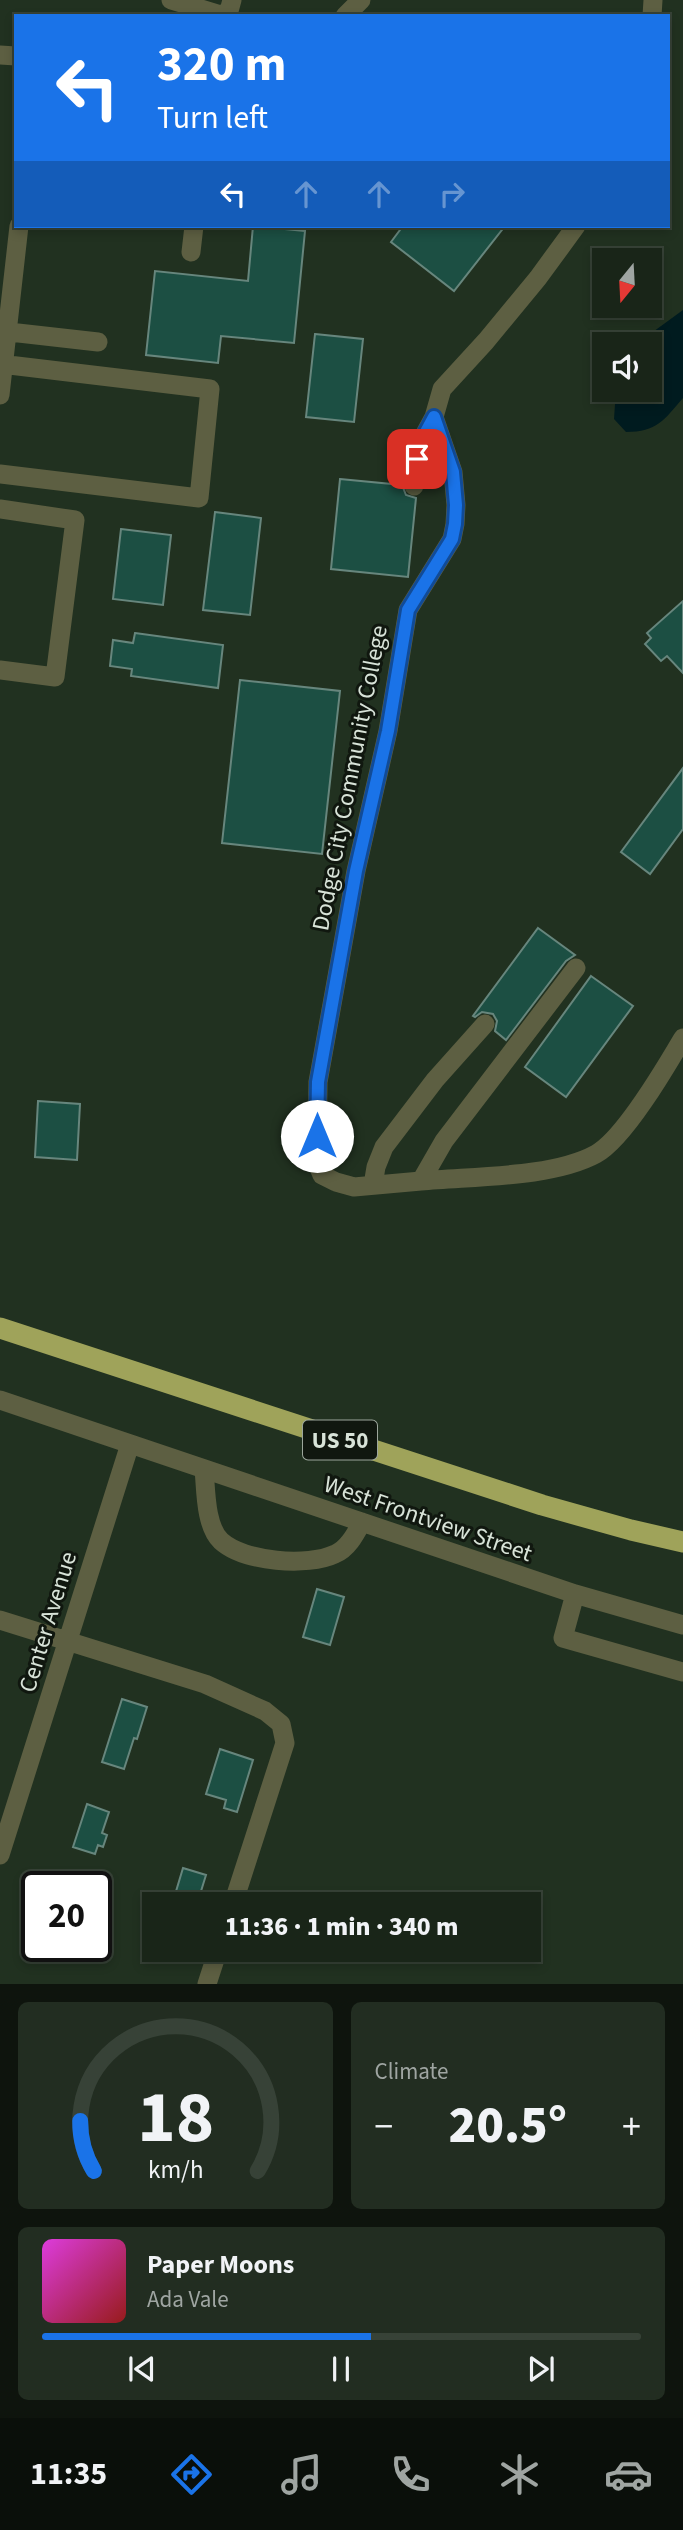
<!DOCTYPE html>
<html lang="en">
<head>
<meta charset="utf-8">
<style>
  body { margin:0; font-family:"Source Sans 3",sans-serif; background:#222d21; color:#f1f3f6; height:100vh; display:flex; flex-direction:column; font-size:26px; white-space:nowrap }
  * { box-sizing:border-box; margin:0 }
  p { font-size:23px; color:#9fa5a2 }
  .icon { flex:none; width:38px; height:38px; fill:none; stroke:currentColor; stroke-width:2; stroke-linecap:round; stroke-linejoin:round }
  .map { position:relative; height:1984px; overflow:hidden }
  .drawer { display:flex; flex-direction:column; gap:18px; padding:18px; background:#0e140d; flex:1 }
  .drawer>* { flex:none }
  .guide { position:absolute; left:14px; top:14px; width:656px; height:214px; border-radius:0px; box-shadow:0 4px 10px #0003,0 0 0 2px #374237; background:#1a73e8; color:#fff; overflow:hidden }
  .needle { width:46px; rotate:198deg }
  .tools { position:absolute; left:592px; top:248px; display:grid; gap:14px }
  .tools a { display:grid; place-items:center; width:70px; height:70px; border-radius:0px; background:#192518; box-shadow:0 4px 10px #0003,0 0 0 2px #374237; font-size:35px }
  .speed { position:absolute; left:21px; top:1871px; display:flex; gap:14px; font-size:35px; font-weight:700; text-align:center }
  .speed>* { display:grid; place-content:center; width:91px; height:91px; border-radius:50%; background:#192518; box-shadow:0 4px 10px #0003,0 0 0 2px #374237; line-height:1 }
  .speed .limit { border:4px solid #111; border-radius:10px; background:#fff; color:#111 }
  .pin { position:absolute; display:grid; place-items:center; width:60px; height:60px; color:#fff; margin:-30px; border-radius:14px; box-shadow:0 4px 10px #0006 }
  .me { position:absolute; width:77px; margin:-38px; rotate:0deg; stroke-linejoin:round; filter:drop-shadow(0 0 5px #0008) }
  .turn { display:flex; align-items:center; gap:24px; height:147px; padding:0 28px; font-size:32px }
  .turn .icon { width:91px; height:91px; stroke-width:2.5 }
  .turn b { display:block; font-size:49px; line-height:60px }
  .lanes { display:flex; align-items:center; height:66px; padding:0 28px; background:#0003; justify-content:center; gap:35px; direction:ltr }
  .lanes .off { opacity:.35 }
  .big { font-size:52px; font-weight:800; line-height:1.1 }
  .drawer .widget { flex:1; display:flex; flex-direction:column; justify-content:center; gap:10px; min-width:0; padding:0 24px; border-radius:10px; background:#222d21 }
  .drawer .dial { align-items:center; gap:0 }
  .dial svg { height:182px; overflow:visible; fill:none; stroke:#374237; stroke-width:7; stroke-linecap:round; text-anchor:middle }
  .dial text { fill:#f1f3f6; stroke:none }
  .song { display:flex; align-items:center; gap:21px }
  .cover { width:84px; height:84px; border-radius:10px; background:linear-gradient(135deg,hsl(300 70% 55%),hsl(0 70% 35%)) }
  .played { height:7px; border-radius:4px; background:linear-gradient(90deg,#1a73e8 55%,#374237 55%) }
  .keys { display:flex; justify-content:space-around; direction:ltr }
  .heat { display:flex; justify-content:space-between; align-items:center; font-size:38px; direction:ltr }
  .drawer .tiles { flex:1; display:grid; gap:18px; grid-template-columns:1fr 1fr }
  .widget:last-child { grid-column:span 2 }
  .trip { position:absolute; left:142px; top:1892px; width:399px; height:70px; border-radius:0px; background:#192518; box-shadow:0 4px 10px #0003,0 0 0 2px #374237; font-weight:800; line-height:70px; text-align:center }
  .tabs { display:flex; height:112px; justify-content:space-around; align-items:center; background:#0a0f0a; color:#9fa5a2 }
  .tabs .icon { width:49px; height:49px }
  .tabs .selected { color:#1a73e8 }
  .tabs b { font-size:32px; color:#f1f3f6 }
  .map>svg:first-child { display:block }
  .water { fill:#001b1f }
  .building { fill:#1c4f43; stroke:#67867d; stroke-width:2 }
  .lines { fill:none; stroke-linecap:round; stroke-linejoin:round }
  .minor { stroke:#5d5f42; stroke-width:19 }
  .highway { stroke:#9fa35a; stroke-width:21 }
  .route-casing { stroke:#114b97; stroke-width:18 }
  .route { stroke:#1a73e8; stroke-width:12 }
  .labels { text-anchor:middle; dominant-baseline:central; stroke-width:6; stroke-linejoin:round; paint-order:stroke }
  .shield { fill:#10170f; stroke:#9ca69c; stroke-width:2 }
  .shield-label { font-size:23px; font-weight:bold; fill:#d8e3d8 }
  .street-label { font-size:24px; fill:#d8e3d8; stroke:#10170f }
</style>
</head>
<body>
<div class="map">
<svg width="683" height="1984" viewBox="0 0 683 1984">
  <rect width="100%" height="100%" fill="#213120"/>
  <path class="water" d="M683,310V398C664,420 657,432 626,432L614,419L616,390H649V345H641L646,337Z"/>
  <path class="building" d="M253,226L305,231L294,343L221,336L218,363L146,355L155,271L248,281Z
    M403,226H505L454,291L391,242Z
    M315,334L363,339L354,422L306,417Z
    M340,479L402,485L406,495L416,498L408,577L331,569Z
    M215,512L261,518L250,615L203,610Z
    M121,529L171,535L163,605L113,599Z
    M683,601V673L667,656L661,661L645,644L651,638L647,633Z
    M135,633L223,645L218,688L131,676L132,669L110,666L113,640L133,643Z
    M240,680L340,691L322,854L222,843Z
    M683,768V829L650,874L621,852Z
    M538,928L575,955L566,961L506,1040L495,1031L497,1021L493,1014L482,1012L475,1017L473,1016Z
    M591,976L633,1006L566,1097L525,1067Z
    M38,1101L80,1104L77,1160L35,1157Z
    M317,1589L344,1597L330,1645L303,1637Z
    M122,1699L147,1707L137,1739L134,1738L124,1769L102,1762Z
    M220,1749L253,1760L237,1812L224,1808L226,1800L206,1794Z
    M87,1804L109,1812L102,1833L107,1835L103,1847L98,1845L95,1854L73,1847Z
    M183,1868L206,1875L197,1904L174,1898Z"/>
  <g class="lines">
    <path class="minor" d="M171,0L221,15L229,11L232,0
      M345,16L361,0
      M652,16L653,0
      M0,55L16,56
      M191,252L194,226
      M0,331L98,342
      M0,364L210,389L199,498L0,474
      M0,395L19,226
      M414,486L421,441L434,417
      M0,509L75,520L55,677L0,670
      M576,968L444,1141L421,1181L354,1187L336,1182L322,1175L317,1163L318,1082L356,871L388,731L408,610L452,539L455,524L456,505L453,472L434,417L442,389L486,341L538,278L576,226
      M421,1181C473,1176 552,1178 596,1154C624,1139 666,1067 683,1038
      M373,1185L376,1167L384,1147L435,1080L485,1024
      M0,1400L575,1594L683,1625
      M204,1469C206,1489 205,1526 221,1541C244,1562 308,1567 335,1554C348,1549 356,1533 362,1522
      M575,1594L563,1638L683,1672
      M0,1620L205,1684L265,1711L281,1724L285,1743L233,1904
      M0,1855L130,1444
      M207,1984L218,1950"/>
    <path class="highway" d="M0,1328L542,1505L631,1530L683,1542"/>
  </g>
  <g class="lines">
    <defs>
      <path id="route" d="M317,1136L318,1082L356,871L388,731L408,610L452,539L455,524L456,505L453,472L434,417L421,441L417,459"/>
    </defs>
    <use href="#route" class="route-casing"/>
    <use href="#route" class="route"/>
  </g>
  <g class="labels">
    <rect class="shield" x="303" y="1420.5" width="74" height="39" rx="5"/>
    <g class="shield-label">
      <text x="340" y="1440">US 50</text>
    </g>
    <g class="street-label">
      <text transform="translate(350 778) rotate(-79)">Dodge City Community College</text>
      <text transform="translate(428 1519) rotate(19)">West Frontview Street</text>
      <text transform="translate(48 1622) rotate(-73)">Center Avenue</text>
    </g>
  </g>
</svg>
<div class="tools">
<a><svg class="needle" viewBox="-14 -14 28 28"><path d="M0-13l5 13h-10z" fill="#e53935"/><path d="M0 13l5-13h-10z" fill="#9fa5a2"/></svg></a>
<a><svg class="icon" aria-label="sound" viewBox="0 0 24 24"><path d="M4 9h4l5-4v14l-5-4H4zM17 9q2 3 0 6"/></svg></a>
</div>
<div class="speed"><div class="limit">20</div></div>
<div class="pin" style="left:417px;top:459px;background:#d93025"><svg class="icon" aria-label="arrive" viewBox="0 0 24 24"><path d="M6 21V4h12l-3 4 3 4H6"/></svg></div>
<svg class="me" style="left:317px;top:1136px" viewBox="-20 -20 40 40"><circle r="19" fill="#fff"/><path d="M0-13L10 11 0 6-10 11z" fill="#1a73e8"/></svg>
<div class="trip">11:36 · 1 min · 340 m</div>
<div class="guide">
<div class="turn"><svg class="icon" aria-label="left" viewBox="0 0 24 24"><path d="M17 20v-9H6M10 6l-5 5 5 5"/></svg><div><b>320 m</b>Turn left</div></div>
<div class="lanes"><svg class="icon" aria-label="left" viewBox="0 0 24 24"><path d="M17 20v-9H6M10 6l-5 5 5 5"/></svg><svg class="icon off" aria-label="ahead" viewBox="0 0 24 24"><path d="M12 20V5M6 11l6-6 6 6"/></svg><svg class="icon off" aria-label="ahead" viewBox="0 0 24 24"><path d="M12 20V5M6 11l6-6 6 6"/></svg><svg class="icon off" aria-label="right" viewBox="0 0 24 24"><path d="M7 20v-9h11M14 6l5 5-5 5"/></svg></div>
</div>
</div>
<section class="drawer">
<div class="tiles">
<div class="widget dial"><svg viewBox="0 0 100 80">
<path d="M14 69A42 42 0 1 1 86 69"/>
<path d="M14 69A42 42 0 0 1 8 47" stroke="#1a73e8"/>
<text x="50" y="56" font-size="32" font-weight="700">18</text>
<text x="50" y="72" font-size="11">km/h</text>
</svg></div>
<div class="widget"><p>Climate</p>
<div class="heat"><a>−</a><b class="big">20.5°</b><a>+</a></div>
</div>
<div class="widget">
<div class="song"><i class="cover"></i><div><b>Paper Moons</b><p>Ada Vale</p></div></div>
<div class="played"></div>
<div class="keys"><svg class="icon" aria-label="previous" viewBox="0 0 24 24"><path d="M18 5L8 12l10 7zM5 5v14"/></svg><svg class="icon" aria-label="pause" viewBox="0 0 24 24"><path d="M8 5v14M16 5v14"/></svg><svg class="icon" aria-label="next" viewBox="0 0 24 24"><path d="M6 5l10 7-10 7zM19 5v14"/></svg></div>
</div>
</div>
</section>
<nav class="tabs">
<b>11:35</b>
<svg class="icon selected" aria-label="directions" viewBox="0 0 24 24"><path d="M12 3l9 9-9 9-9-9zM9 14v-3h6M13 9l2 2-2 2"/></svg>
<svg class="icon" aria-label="music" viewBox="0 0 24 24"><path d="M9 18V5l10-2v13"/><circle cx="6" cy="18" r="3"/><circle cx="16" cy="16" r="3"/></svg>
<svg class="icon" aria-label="phone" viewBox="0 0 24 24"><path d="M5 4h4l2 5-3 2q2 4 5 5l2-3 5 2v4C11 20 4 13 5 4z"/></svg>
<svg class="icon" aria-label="climate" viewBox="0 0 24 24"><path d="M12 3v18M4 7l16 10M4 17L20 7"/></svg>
<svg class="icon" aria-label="car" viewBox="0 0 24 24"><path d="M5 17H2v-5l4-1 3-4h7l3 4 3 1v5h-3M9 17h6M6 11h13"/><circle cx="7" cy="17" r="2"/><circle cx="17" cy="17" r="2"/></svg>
</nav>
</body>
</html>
